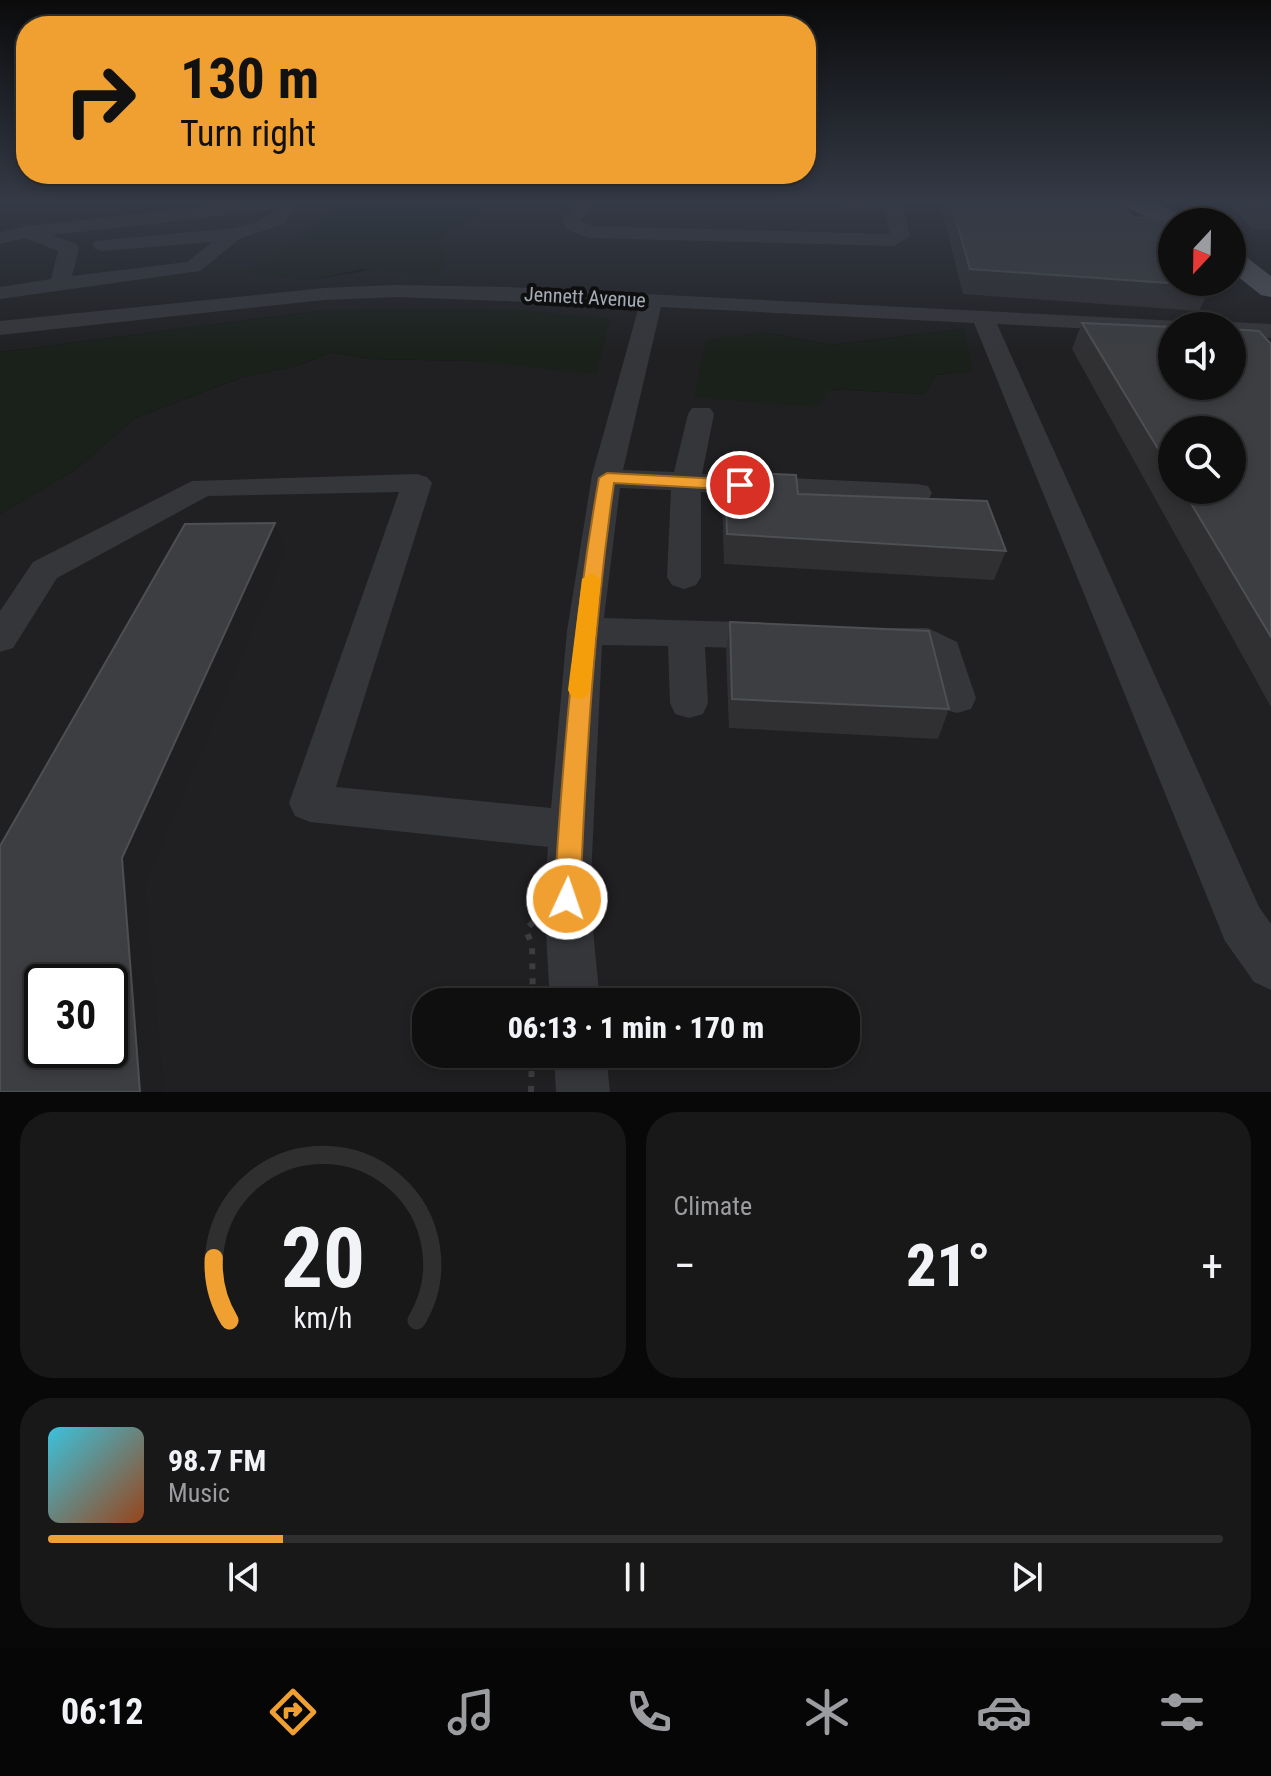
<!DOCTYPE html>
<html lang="en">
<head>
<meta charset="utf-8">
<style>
  body { margin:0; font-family:"Roboto Condensed",sans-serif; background:#181819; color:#f1f3f6; height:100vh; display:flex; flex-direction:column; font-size:30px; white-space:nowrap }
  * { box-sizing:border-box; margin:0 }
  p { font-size:26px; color:#9b9c9f }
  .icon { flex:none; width:44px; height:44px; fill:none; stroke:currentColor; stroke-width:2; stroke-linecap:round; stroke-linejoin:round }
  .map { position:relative; height:1092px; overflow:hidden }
  .side { display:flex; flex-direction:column; gap:20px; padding:20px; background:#080809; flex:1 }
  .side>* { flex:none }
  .hud { position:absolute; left:16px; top:16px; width:800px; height:168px; border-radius:32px; box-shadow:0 4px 12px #0003,0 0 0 2px #2f2f30; background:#f0a031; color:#111; overflow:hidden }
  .needle { width:52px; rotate:202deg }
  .buttons { position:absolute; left:1158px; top:208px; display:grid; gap:16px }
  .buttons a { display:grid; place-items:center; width:88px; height:88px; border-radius:50%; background:#0f0f10; box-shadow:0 4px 12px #0003,0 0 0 2px #2f2f30; font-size:40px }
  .speed { position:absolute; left:24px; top:964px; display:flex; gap:16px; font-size:40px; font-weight:700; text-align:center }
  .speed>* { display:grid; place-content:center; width:104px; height:104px; border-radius:50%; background:#0f0f10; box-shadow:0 4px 12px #0003,0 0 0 2px #2f2f30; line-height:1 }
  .speed .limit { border:4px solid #111; border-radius:12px; background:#fff; color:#111 }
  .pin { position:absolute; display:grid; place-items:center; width:68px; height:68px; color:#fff; margin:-34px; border:4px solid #fff; border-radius:50%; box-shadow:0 2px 8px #0007 }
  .me { position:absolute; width:88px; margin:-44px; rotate:3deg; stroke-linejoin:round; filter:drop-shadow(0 0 6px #0008) }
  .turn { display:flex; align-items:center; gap:28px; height:168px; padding:0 32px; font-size:36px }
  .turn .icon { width:104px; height:104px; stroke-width:2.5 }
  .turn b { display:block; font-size:56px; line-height:68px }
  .big { font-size:60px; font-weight:800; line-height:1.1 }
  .side .widget { flex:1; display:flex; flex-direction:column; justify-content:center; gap:12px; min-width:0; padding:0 28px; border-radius:32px; background:#181819 }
  .side .dial { align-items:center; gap:0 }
  .dial svg { height:208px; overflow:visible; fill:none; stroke:#2f2f30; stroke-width:7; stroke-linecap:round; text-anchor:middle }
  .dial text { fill:#f1f3f6; stroke:none }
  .song { display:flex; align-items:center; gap:24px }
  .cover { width:96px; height:96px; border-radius:12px; background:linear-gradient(135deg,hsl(190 70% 55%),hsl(20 70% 35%)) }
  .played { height:8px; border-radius:4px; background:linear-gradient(90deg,#f0a031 20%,#2f2f30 20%) }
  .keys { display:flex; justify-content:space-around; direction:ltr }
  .heat { display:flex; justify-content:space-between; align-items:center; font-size:44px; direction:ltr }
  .side .tiles { flex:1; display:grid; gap:20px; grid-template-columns:1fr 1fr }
  .widget:last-child { grid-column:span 2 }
  .trip { position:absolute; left:412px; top:988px; width:448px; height:80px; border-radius:32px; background:#0f0f10; box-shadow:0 4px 12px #0003,0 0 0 2px #2f2f30; font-weight:800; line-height:80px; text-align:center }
  .menu { display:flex; height:128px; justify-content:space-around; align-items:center; background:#060606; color:#9b9c9f }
  .menu .icon { width:56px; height:56px }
  .menu .selected { color:#f0a031 }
  .menu b { font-size:36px; color:#f1f3f6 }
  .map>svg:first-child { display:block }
  .built { fill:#202022; fill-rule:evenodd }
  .green { fill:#1a201a }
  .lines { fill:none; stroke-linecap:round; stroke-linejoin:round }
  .path { stroke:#3b3d41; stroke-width:6; stroke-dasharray:6 9; stroke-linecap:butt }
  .minor { fill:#35363a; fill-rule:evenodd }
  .major { fill:#515359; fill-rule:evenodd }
  .wall { fill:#303033; fill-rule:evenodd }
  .shaded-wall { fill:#1f1f21 }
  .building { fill:#3c3e41; stroke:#4d4f53; stroke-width:2; fill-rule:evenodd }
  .route { fill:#f0a031; stroke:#9c6820; stroke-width:2 }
  .slow { fill:#f59e0b }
  .labels { text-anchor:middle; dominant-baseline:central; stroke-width:8; stroke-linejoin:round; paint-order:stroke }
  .far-street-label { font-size:20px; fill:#a5acb6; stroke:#0f0f10 }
</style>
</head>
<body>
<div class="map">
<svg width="1271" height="1092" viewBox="0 0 1271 1092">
  <rect width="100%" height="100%" fill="#141415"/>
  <path class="built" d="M0,201H344L290,248L251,272L310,280L445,258L439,242L443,233L473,219L491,201H1271V1092H0V514L75,470L135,418L243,377L300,365L331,352L368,359L475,361L610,320L520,310L318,311L0,352ZM1172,222H1232V282H1172ZM1172,326H1232V386H1172ZM963,329L972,371L936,375L924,394L828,389L763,332L831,345ZM1172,430H1232V490H1172ZM42,982H110V1050H42ZM426,1002H846V1054H426Z"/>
  <path class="green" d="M344,201H491L473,219L443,233L439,242L445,258L440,276L363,269L310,280L249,272L290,248Z
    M520,310L610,319L596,374L475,361L368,359L331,352L300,365L243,377L135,418L75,470L0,514V352L318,311Z
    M963,329L973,371L936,375L924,394L828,389L817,407L694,397L706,340L763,332L831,345Z"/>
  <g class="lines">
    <path class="path" d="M533,922L526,930L532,945L533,1002
      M531,1092L532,1054"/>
    <path class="minor" d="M261,201L300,203L284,224L241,238L200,271L0,299V287L51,279L58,251L25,238L0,244V232L26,226ZM275,210L257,223L234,228L95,241L92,245L95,249L102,251L212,242L187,262L72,276L79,248L76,244L52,235Z
      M581,201H601L580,220L592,226L890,234L885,210L839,206L830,201H896L903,207L910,236L894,246L589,238L567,230L561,219Z
      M396,285L506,287L1180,321L1183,326H1172V333L997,324L1259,907L1271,924V990L1254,982L1225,941L974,323L661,307L623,470L674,472L688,414L692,408H710L714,414L702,474L917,484L928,486L932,493L928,500L917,502L701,492V577L696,585L684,589L672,585L667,577L671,490L620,488L604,618L771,623L784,627L789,636L784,645L771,649L705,647L708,703L703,714L689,718L675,714L670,703L668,646L602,645L590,899L600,1002H550L544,899L548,847L310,822L295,816L289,803L399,492L208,496L57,578L13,648L0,652V611L33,562L192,481L417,474L427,477L432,483L336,787L551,808L567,631L592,475L639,306L396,297L324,300L0,335V321L324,288Z
      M1232,322L1271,324V338L1232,336V326H1223Z
      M889,628H928L957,642L976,698L971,709L957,713L943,709L928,660C914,651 893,656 876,651L871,641L876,631Z
      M554,1054H606L610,1092H556Z"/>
    <path class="major" d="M1120,201C1143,201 1170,202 1185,222H1172V229L1124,206Z
      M1232,251L1241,253L1271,276V297L1261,295L1232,272Z"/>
  </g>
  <path class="wall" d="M925,201H1121L1132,217L1211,286L1199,311L963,294L940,203Z
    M1223,201H1271V231L1269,229H1253Z
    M1082,323L1271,344V707L1072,349ZM1172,430L1232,490H1172Z
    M725,472L798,494L1006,551L994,580L724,564L722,501Z
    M730,622L949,709L938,739L729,728L726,652Z"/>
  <path class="shaded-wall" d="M275,523L285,552L144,885L164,1092H140L122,858Z"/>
  <path class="building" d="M951,201H1121L1132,217L1162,219L1172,232V282H1208L1211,286L970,269Z
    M1258,201H1271V206H1264Z
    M1082,323L1172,327V386H1232V329L1259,331L1271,344V637L1183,490H1232V430H1172V472Z
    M725,472L796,475L798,494L987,501L1006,551L727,534Z
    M275,523L122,858L140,1092H0V846L185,524ZM42,982H110V1050H42Z
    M730,622L929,631L949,709L732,699Z"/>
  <linearGradient id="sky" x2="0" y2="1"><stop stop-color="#0b0b0c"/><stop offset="0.57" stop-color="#343a46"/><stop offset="1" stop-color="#343a46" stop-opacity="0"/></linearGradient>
  <rect width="1271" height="354" fill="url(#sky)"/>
  <path class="route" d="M607,473L740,480L749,485L740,490L614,483C594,621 586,759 580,899L576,908L567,912L557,908L554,899C563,757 574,618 599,478Z"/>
  <path class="slow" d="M591,573L601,579L590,690L587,696L579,699L571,696L568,690L582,579Z"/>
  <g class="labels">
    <g class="far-street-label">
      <text transform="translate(585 297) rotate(3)">Jennett Avenue</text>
    </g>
  </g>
</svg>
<div class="buttons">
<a><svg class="needle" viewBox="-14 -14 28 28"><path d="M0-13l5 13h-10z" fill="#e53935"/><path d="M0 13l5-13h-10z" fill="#9b9c9f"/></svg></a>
<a><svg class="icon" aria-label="sound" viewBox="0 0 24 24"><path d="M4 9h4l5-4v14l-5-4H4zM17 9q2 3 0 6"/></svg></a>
<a><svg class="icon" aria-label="search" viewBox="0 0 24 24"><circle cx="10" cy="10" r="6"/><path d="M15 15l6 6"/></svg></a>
</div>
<div class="speed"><div class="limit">30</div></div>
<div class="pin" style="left:740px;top:485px;background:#d93025"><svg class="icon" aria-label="arrive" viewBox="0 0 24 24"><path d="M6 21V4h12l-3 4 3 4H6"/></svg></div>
<svg class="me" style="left:567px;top:899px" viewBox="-20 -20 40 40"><circle r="17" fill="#f0a031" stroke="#fff" stroke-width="3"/><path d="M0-11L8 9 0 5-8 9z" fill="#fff"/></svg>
<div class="trip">06:13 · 1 min · 170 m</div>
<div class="hud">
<div class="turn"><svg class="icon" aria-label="right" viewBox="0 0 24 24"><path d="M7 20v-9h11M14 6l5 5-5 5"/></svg><div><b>130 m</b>Turn right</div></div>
</div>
</div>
<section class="side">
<div class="tiles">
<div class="widget dial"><svg viewBox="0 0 100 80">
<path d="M14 69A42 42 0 1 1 86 69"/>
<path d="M14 69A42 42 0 0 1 8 45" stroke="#f0a031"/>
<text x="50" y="56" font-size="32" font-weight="700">20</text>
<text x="50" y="72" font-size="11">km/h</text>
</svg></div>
<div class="widget"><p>Climate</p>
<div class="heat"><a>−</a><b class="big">21°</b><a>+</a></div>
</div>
<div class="widget">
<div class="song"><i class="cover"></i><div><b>98.7 FM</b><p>Music</p></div></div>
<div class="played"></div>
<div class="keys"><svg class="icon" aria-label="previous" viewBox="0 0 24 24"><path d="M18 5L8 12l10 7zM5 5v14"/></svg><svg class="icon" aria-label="pause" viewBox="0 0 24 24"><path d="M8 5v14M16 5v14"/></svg><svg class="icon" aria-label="next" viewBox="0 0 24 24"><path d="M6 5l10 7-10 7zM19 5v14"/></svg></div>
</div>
</div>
</section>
<nav class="menu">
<b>06:12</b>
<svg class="icon selected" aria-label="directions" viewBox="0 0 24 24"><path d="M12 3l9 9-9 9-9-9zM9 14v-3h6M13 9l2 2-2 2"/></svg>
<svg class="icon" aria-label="music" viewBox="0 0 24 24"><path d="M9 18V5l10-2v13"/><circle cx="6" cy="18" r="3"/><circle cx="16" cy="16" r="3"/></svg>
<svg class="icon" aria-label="phone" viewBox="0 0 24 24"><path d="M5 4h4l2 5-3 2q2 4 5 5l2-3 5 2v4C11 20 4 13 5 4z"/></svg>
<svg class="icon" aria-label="climate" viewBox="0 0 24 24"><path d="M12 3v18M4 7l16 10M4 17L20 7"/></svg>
<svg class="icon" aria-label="car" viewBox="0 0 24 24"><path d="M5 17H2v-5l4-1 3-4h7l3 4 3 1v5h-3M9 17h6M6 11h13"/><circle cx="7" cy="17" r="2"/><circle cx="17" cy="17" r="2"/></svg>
<svg class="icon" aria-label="filters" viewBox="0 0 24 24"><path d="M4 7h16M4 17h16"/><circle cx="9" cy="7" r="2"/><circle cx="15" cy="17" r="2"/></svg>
</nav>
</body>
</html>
